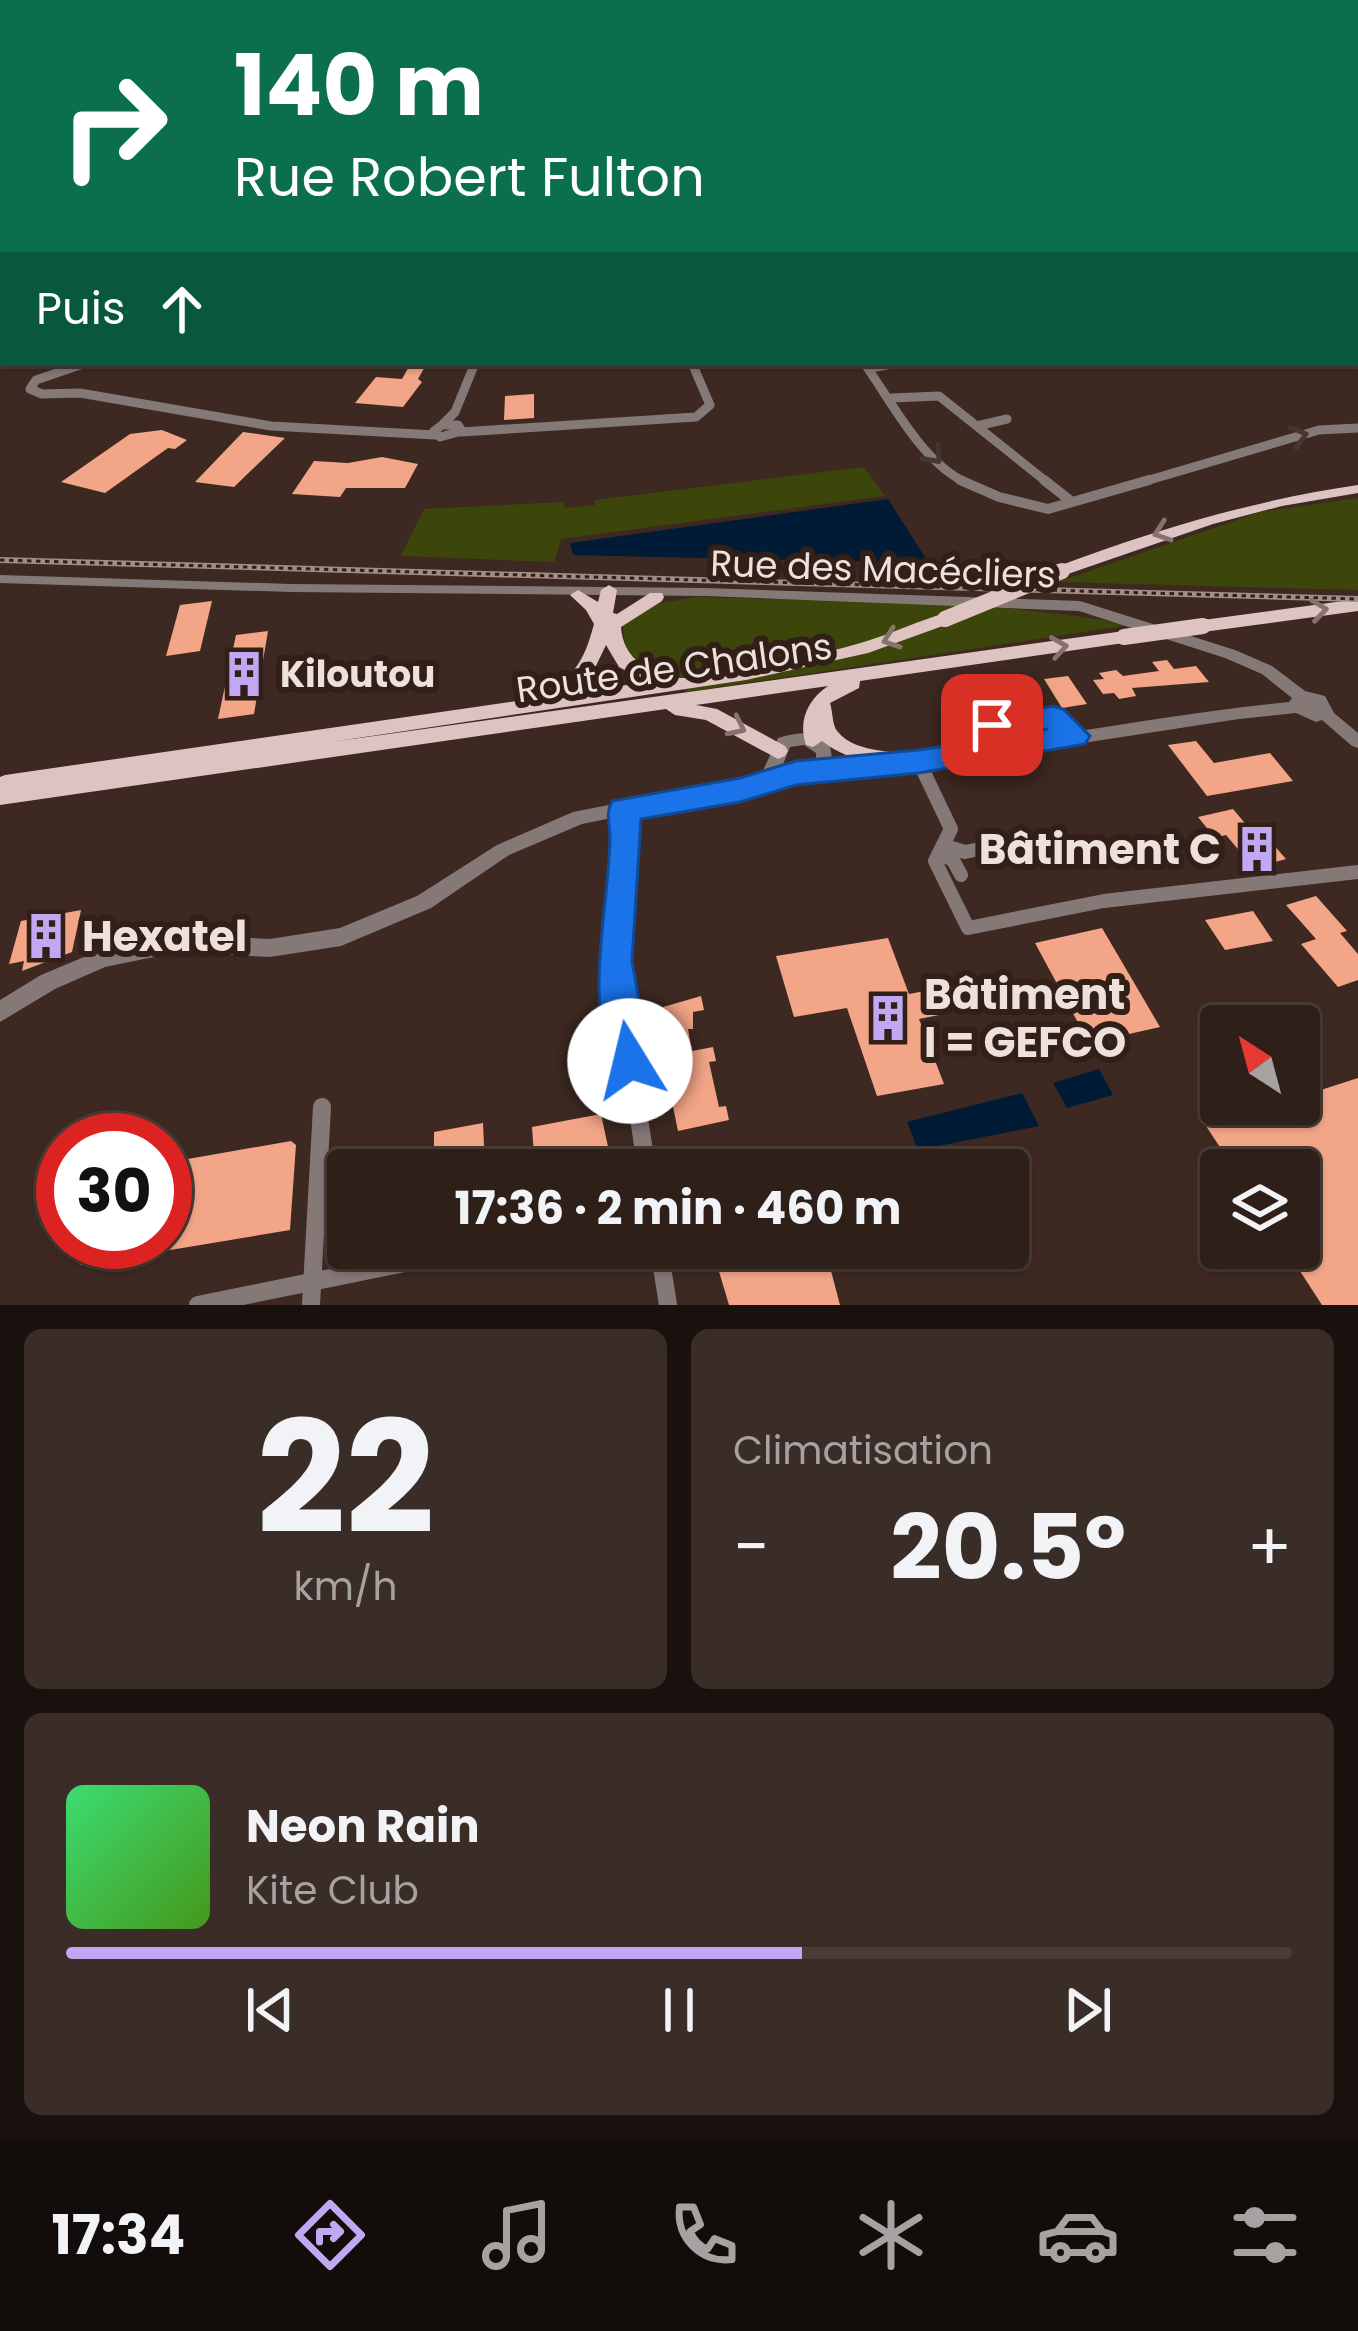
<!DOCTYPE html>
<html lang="fr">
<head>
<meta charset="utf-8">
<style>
  body { margin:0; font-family:Poppins,sans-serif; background:#3a2c26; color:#f1f3f6; height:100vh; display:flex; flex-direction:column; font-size:45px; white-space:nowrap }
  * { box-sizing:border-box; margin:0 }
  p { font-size:39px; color:#a7a2a2 }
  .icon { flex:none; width:66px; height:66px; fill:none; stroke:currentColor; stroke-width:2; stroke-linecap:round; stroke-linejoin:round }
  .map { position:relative; height:1305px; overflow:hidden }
  .drawer { display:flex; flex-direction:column; gap:24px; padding:24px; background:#19110e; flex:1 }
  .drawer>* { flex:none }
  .guide { position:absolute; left:0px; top:0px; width:1359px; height:366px; box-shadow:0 3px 9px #0004,0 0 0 3px #493d38; background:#0b6e4f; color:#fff; overflow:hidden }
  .needle { width:78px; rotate:324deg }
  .tools { position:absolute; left:1200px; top:1005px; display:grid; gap:24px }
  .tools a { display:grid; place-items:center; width:120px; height:120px; border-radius:12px; background:#2e1f19; box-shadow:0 3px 9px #0004,0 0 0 3px #493d38; font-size:60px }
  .speed { position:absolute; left:36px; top:1113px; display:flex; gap:24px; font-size:60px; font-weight:700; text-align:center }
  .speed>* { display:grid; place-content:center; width:156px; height:156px; border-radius:50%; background:#2e1f19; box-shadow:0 3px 9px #0004,0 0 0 3px #493d38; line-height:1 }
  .speed .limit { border:18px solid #d22; background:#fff; color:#111 }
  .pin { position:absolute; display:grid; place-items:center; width:102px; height:102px; color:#fff; margin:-51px; border-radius:24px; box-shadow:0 6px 18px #0006 }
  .me { position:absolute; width:132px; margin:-66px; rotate:351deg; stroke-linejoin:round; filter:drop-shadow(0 0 9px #0008) }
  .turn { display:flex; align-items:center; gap:42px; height:252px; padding:0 36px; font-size:54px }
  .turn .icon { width:156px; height:156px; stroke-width:2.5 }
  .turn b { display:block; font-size:84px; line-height:102px }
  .then { display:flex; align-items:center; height:114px; padding:0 36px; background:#0003; gap:24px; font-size:45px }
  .big { font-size:90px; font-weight:700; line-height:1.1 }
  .drawer .widget { flex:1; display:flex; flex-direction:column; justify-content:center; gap:18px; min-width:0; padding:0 42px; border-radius:18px; background:#3a2c26 }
  .drawer .dial { align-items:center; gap:0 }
  .dial b { font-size:156px; line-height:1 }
  .song { display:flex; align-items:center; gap:36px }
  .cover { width:144px; height:144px; border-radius:18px; background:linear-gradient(135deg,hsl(140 70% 55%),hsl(100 70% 35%)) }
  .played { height:12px; border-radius:6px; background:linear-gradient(90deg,#c0a8f3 60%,#493d38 60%) }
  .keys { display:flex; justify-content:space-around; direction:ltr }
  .heat { display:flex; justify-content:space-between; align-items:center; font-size:66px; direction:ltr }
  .drawer .tiles { flex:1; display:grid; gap:24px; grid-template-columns:1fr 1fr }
  .widget:last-child { grid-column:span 2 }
  .trip { position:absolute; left:327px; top:1149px; width:702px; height:120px; border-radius:12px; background:#2e1f19; box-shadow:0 3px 9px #0004,0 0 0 3px #493d38; font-weight:700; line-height:120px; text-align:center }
  .tabs { display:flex; height:192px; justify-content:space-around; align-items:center; background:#120c0a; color:#a7a2a2 }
  .tabs .icon { width:84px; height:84px }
  .tabs .current { color:#c0a8f3 }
  .tabs b { font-size:54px; color:#f1f3f6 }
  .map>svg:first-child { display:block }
  .green { fill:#3c460a }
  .water { fill:#001b35 }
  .building { fill:#f3a587 }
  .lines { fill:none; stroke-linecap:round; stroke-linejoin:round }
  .minor-far3 { stroke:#857978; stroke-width:9 }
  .minor-far2 { stroke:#857978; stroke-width:10 }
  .minor-far1 { stroke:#857978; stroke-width:14 }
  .minor { stroke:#857978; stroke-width:18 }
  .tertiary { fill:#857978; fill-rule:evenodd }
  .primary { fill:#ddc4c2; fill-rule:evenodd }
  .rail-casing { stroke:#9f8f88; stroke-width:6 }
  .rail { stroke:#321f18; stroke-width:3; stroke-dasharray:4.5; stroke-linecap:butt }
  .primary-bridge { stroke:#ddc4c2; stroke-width:16 }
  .oneway { stroke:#473630 }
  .oneway2 { stroke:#88726d }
  .route { fill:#1a73e8; stroke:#114b97; stroke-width:3 }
  .labels { text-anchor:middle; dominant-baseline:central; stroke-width:12; stroke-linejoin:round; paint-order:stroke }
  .street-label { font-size:36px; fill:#eee0db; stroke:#321f18 }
  .poi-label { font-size:36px; font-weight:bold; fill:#eee0db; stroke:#321f18; text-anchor:start }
  .near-poi-label { font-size:42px; font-weight:bold; fill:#eee0db; stroke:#321f18; text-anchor:start }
</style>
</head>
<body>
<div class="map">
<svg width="1358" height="1305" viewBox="0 0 1358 1305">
  <rect width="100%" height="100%" fill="#3d2921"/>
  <path class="green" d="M864,467L885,496L561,539L554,562L401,556L424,509L564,502L565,508L595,505V500Z
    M1358,498V590L1058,582L1260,512Z
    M697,597C841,602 989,598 1130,625L687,692C656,675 621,664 623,624L649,605Z"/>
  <path class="water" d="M888,499L925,557L922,563L573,555L570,543Z
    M1099,1069L1113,1095L1067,1108L1053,1083Z
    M1022,1093L1039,1126L918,1150L907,1122Z"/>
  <path class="building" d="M411,363H427L418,379L422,382L403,407L355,403L376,377L402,379Z
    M534,394V418L504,420L505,396Z
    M162,430L187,440L175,449L168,448L105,493L61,482L130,434Z
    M243,432L285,438L234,487L195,482Z
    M382,457L418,464L405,488H346L340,497L292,494L314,461L348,463Z
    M212,601L200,651L166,656L180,605Z
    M268,631L254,714L218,719L236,635Z
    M1167,660L1174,669L1196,666L1209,682L1132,688L1136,696L1119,699L1114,693L1103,694L1093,680L1104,679L1099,673L1116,670L1123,676L1159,671L1152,662Z
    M1068,676L1087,704L1062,708L1044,679Z
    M1196,741L1214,763L1270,753L1293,781L1207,796L1168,745Z
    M1233,809L1249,828L1257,826L1286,859L1254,868L1226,835L1215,838L1198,817Z
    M1316,896L1347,931L1340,933L1358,954V980L1338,987L1301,944L1316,939L1286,905Z
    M81,910L72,952L22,971L24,961L9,964L21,921Z
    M1253,911L1273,941L1225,950L1205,920Z
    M1102,928L1160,1027L1089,1043L1035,943Z
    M888,938L909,994L925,991L939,1015L919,1019L944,1084L877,1096L847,1008L794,1017L776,956Z
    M701,996L704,1010L693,1012V1029H688L692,1051L713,1047L716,1061L709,1062L719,1107L726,1106L729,1120L678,1131L653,1010Z
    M1358,1078V1305H1322L1285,1248H1299V1170H1221V1187L1215,1189L1204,1170L1229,1161L1206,1126L1277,1104H1299V1097Z
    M601,1114L613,1170H535L532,1127Z
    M483,1123L485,1170H434V1132Z
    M291,1141L296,1145L290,1230L80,1265L85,1242H165V1163Z
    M712,1248H825L840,1305H729Z"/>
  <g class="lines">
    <path class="minor-far3" d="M86,363L36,380L30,389L42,394L80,393L271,426L435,435
      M864,363C892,402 922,463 967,483
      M871,368L897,363
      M892,398L939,396L1048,483
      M442,425L455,412L475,363
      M442,425H458L462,431L440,437L434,431Z
      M977,426L1007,419
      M461,432L696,417L710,405L692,363
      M1139,483L1319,430L1358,428"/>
    <path class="minor-far2" d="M960,480L999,497L1048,509L1149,480
      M1044,480L1072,502"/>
    <path class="minor-far1" d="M992,725L1053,717L1075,736
      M919,762L951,829L935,861L968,928L1104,901L1358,872
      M945,846L965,852L1003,844
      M940,854L953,860L961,875
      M614,962L627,835L623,810"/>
    <path class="minor" d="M614,959L647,1170
      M659,1248L668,1305
      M198,1305L478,1248
      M311,1305L322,1107"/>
    <path class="tertiary" d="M0,575L291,584L705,588L1080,601L1235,650L1272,666L1305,691L1325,696L1334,713L1358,733V748L1352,746L1322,720L1316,722L1296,713L1239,719L939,765L820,776L582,824L509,855L431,908L341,946L270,957L178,952L105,967L55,989L0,1022V1000L41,975L103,949L178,934L270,939L340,928L417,896L497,845L573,812L761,775L778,738C803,731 809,731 830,746L833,763C986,751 1136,718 1289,702L1292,698L1262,674L1225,658L1079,611L705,596L291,592L0,583ZM804,745L816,753V759L809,766L780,772L790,747Z"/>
    <path class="primary" d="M1358,485V493L1282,506L1213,524L1062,576L1054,571L1056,567C1155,530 1254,500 1358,485Z
      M609,585L617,590L613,613L617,614L650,593H662L664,597L662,601L621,627C623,658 648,674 676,678C690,679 708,673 722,671C770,664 821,655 867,641C893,633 918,621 945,613L954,619L951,623L868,653L746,680L331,742L1124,631L1133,637L1124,643L860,681L859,688L830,703C833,712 832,726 838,732C857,755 900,750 926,757L929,762L926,767L919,770C885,766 850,763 822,741L813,747L806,745C798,722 807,700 828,686L696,705L717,709L785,746L788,751L785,756L778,759L706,720L675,715L666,709L0,805V777L5,775L538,698C545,691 555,687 564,680C582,665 588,646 594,624L586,610L570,595L578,590L598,602L601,590ZM606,645L619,667L647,682L572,693L593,672Z
      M1358,599V611L1203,632L1194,626L1203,620Z"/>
    <defs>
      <path id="rail" d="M0,560L1358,599"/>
    </defs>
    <use href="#rail" class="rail-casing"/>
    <use href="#rail" class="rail"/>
    <path class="primary-bridge" d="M945,619L1062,571
      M1124,637L1203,626"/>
  </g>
  <defs><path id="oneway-chevron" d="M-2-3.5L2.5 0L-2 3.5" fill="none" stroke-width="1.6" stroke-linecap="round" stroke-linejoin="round" transform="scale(3)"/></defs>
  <g class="oneway">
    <use href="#oneway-chevron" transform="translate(1299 436) rotate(-16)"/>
    <use href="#oneway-chevron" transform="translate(934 456) rotate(49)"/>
  </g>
  <g class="oneway2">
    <use href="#oneway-chevron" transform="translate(1162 532) rotate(161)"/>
    <use href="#oneway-chevron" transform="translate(1319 610) rotate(-8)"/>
    <use href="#oneway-chevron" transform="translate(891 639) rotate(161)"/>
    <use href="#oneway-chevron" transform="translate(1059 647) rotate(-9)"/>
    <use href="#oneway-chevron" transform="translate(737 727) rotate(26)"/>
  </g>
  <linearGradient id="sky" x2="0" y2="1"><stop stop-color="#221712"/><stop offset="0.51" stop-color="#51494e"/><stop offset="1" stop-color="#51494e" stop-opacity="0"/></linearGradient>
  <rect width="1358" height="371" fill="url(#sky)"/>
  <path class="route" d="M1053,706L1063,709L1090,736L1085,744L919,773L796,785L740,802L641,819L632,961L650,1061L644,1075L630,1081L616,1075C583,996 608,918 610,838C610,824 605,814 612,801L740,778L796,761L919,750L1048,729L992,736L982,733L978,725L982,718Z"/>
  <defs>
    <symbol id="building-bare" viewBox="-9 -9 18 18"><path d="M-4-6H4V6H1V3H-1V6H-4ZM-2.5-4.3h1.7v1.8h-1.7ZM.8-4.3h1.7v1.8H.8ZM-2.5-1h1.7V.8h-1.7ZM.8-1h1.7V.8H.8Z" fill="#c0a8f3" stroke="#321f18" stroke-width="2.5" paint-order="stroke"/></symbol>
  </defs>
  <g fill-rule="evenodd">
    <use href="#building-bare" x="211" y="641" width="66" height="66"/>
    <use href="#building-bare" x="1224" y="816" width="66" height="66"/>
    <use href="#building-bare" x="13" y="903" width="66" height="66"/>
    <use href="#building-bare" x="855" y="985" width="66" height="66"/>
  </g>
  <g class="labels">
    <g class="street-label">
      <text transform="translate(883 569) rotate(2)">Rue des Macécliers</text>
      <text transform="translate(674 668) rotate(-8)">Route de Chalons</text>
    </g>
    <g class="poi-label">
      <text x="280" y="674">Kiloutou</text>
    </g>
    <g class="near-poi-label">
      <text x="1221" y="849" text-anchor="end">Bâtiment C</text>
      <text x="82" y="936">Hexatel</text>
      <text x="924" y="994">Bâtiment<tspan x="924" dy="48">I = GEFCO</tspan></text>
    </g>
  </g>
</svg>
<div class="tools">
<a><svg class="needle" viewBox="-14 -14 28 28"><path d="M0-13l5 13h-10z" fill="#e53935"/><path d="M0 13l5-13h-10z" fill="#a7a2a2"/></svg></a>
<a><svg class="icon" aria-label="layers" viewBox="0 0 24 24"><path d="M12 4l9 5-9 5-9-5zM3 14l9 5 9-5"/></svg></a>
</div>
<div class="speed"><div class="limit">30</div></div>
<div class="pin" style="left:992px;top:725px;background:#d93025"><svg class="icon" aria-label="arrive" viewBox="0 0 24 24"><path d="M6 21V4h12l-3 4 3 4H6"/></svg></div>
<svg class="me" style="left:630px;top:1061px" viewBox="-20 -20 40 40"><circle r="19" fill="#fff"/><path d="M0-13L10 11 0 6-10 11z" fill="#1a73e8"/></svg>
<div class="trip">17:36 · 2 min · 460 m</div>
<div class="guide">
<div class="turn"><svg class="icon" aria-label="right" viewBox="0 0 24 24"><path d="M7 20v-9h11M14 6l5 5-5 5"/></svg><div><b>140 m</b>Rue Robert Fulton</div></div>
<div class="then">Puis<svg class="icon" aria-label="ahead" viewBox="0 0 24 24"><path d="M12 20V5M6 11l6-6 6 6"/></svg></div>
</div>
</div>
<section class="drawer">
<div class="tiles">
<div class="widget dial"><b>22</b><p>km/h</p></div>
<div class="widget"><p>Climatisation</p>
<div class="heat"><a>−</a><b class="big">20.5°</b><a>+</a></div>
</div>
<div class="widget">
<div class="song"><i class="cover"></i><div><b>Neon Rain</b><p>Kite Club</p></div></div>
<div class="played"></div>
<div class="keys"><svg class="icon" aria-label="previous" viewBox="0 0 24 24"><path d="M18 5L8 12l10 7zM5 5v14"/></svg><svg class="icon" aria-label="pause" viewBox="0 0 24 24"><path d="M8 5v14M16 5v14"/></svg><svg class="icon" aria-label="next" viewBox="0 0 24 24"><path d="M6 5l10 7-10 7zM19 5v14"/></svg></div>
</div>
</div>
</section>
<nav class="tabs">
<b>17:34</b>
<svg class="icon current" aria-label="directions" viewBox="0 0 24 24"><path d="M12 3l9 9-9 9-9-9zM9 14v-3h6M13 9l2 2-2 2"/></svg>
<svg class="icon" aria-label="music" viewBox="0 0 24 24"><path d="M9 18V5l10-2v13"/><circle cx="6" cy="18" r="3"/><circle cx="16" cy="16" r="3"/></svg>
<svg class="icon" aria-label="phone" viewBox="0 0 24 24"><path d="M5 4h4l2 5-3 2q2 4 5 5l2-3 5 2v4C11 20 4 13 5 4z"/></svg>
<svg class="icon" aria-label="climate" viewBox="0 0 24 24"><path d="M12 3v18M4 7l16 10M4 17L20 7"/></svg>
<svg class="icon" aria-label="car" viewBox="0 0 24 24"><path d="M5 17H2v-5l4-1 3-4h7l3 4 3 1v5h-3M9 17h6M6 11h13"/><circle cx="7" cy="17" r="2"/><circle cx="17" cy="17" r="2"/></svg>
<svg class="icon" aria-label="filters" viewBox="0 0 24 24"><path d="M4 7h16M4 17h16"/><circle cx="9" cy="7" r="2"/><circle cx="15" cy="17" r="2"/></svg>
</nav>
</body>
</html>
